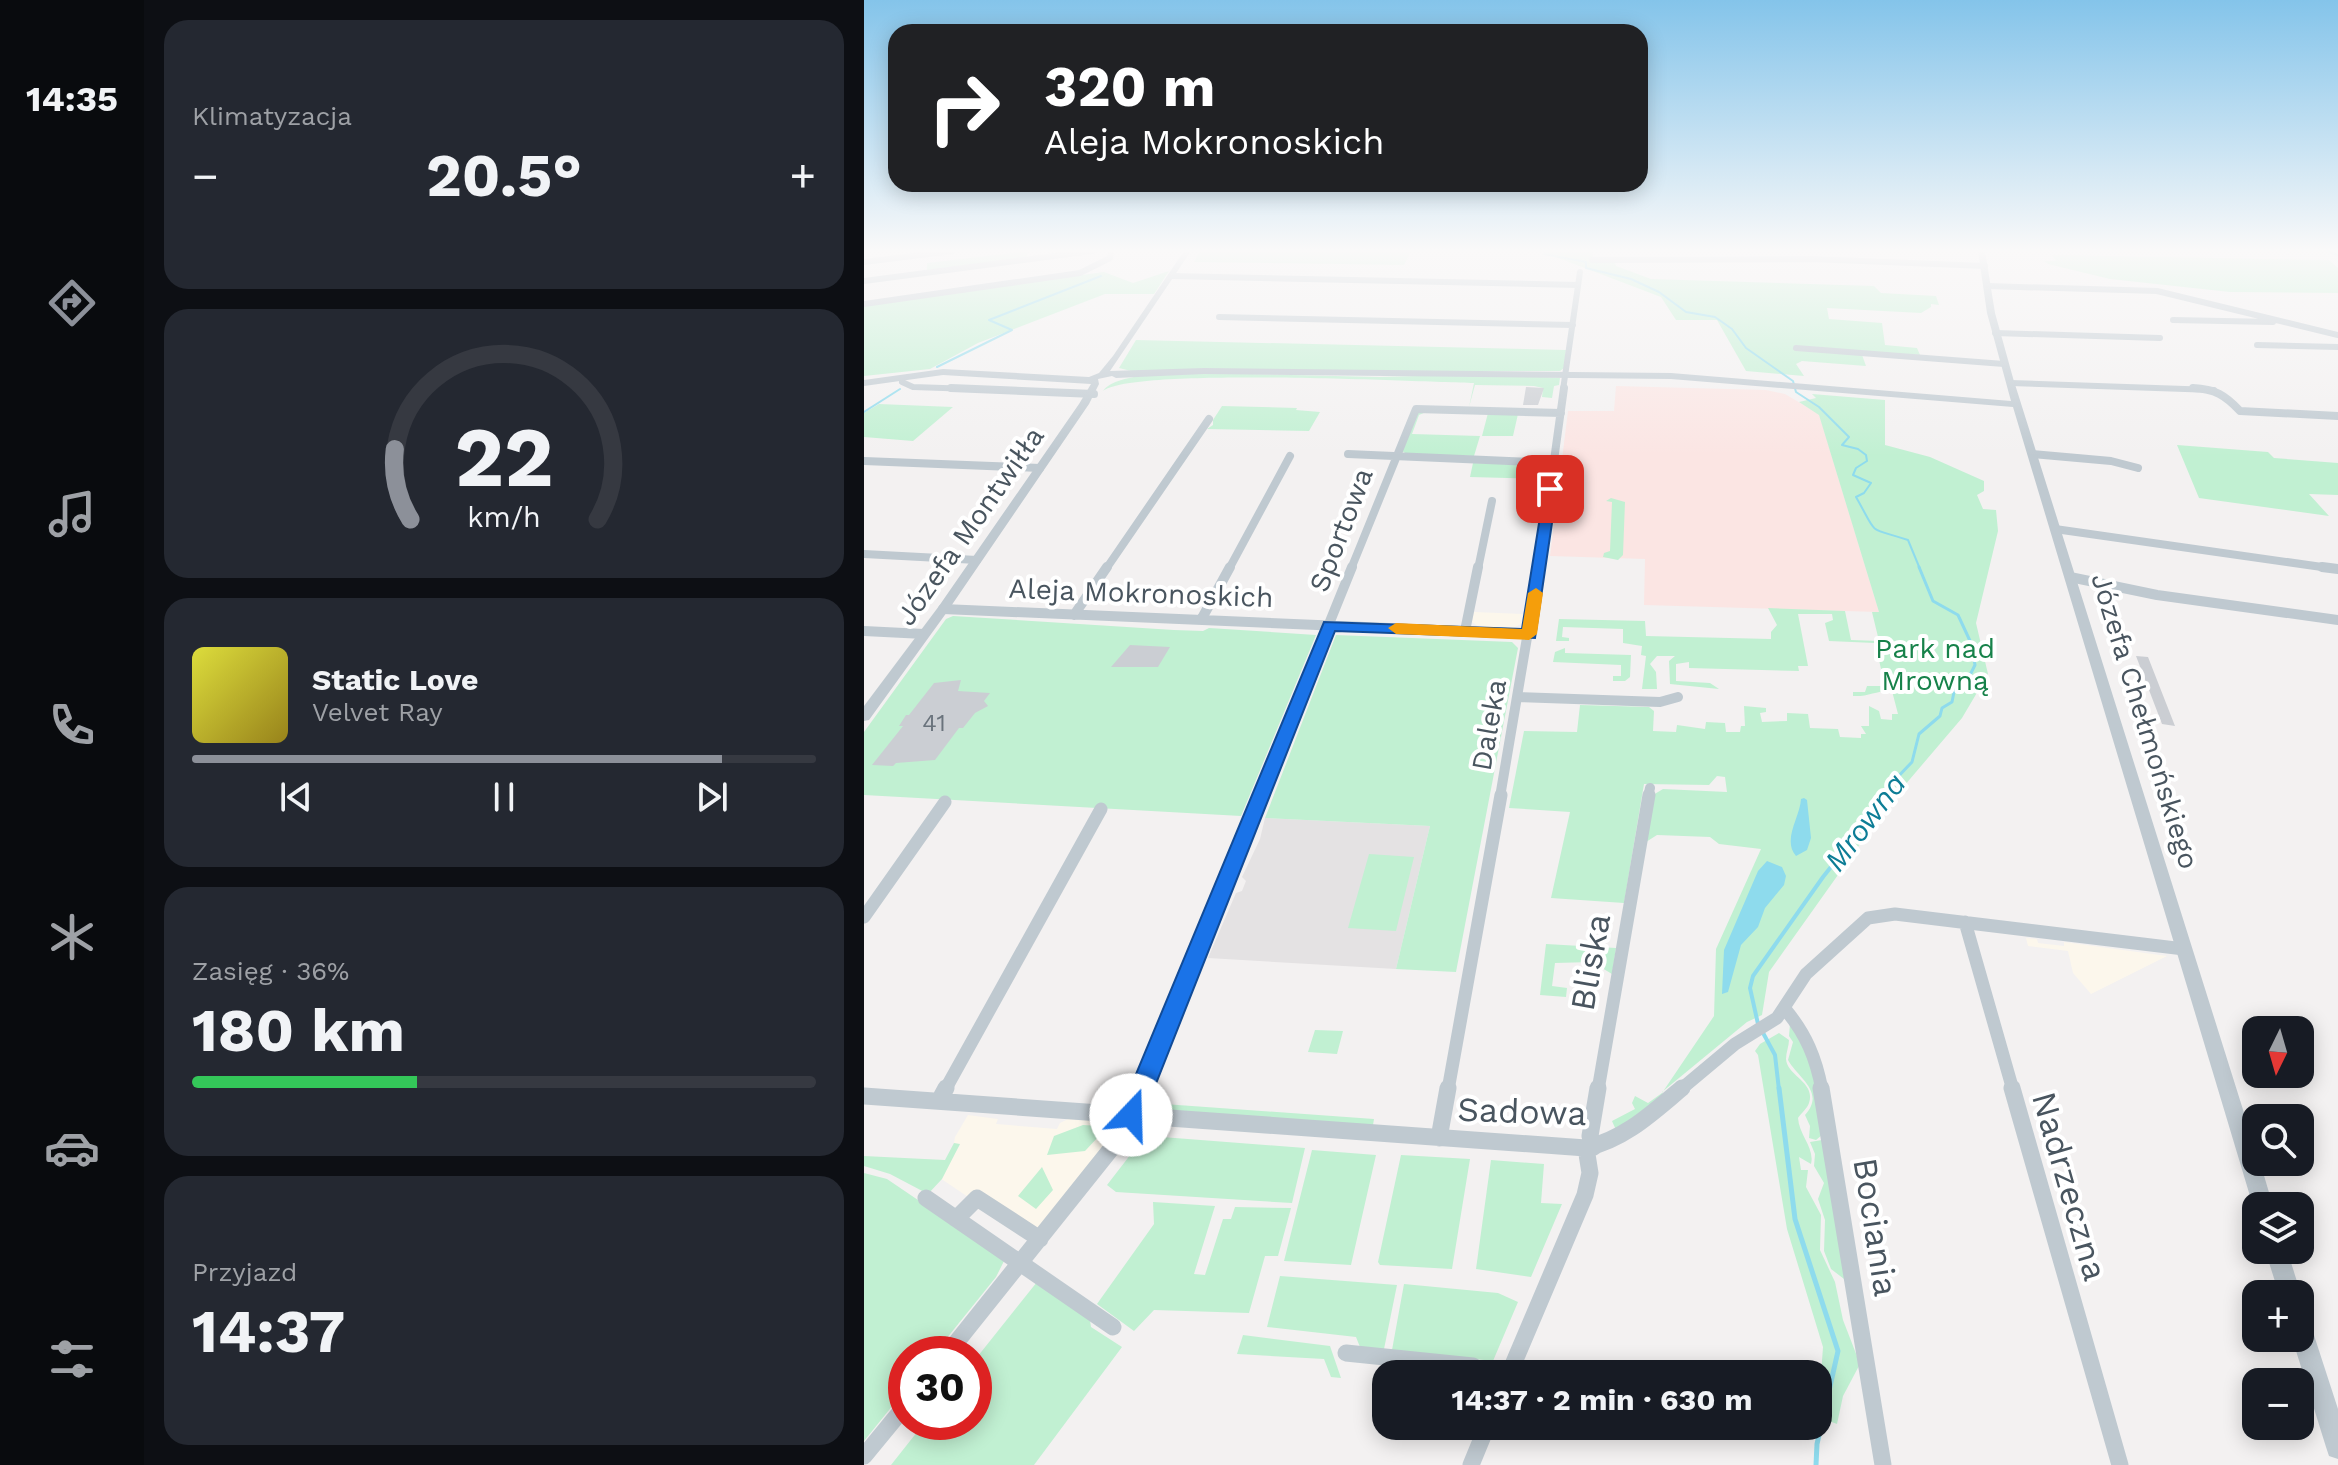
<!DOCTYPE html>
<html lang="pl">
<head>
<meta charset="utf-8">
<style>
  body { margin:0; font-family:"Work Sans",sans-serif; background:#242831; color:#f1f3f6; height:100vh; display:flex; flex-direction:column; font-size:30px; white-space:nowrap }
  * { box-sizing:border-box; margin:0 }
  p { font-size:26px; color:#9ea1a6 }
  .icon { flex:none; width:44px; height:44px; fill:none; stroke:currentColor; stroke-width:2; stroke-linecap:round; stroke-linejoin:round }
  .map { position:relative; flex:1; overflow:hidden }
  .sheet { display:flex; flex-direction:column; gap:20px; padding:20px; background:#0d0f14; width:720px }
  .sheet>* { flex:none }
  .guide { position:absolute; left:24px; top:24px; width:760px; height:168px; border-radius:24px; box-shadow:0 4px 20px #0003; background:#202124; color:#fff; overflow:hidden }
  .needle { width:52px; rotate:185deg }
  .fabs { position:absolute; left:1378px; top:1016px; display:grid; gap:16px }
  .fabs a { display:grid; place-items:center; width:72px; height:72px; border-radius:16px; background:#171b24; box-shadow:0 4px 20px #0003; font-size:40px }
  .speed { position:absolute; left:24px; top:1336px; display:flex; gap:16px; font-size:40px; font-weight:700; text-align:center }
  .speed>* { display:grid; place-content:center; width:104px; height:104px; border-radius:50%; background:#171b24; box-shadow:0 4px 20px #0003; line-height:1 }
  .speed .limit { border:12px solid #d22; background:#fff; color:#111 }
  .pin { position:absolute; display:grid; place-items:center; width:68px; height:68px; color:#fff; margin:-34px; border-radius:16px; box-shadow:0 4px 12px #0006 }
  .me { position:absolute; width:88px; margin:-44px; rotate:21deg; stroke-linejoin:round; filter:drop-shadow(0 0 6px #0008) }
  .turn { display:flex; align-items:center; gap:28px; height:168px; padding:0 24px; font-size:36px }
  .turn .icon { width:104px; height:104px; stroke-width:2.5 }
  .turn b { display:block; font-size:56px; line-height:68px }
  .big { font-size:60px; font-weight:700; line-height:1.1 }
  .sheet .widget { flex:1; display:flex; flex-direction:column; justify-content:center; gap:12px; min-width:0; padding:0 28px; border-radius:24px; background:#242831 }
  .sheet .dial { align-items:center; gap:0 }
  .dial svg { height:208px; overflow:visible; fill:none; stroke:#363941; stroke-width:7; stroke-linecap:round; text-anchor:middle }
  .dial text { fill:#f1f3f6; stroke:none }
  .song { display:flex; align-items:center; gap:24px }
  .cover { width:96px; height:96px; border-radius:12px; background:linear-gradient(135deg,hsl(60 70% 55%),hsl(50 70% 35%)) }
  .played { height:8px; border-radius:4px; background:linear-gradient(90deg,#8c9099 85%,#363941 85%) }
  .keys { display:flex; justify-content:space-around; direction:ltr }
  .heat { display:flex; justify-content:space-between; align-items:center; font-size:44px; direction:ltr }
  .charge { height:12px; border-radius:6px; background:linear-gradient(90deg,#34c759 36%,#363941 0) }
  .trip { position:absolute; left:508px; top:1360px; width:460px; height:80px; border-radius:24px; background:#171b24; box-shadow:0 4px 20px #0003; font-weight:700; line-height:80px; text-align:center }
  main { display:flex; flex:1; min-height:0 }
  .tabs { display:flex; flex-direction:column; width:144px; justify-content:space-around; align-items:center; background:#090b0e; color:#9ea1a6 }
  .tabs .icon { width:56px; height:56px }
  .tabs .selected { color:#8c9099 }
  .tabs b { font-size:36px; color:#f1f3f6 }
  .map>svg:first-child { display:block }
  .commercial { fill:#fcf7ec }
  .education { fill:#e4e2e3 }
  .medical { fill:#fbe5e3 }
  .green { fill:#c1f0d2 }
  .water { fill:#8edbed }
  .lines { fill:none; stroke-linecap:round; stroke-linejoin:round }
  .stream-far3 { stroke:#8edbed; stroke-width:2 }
  .stream-far2 { stroke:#8edbed; stroke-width:3 }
  .stream-far1 { stroke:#8edbed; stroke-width:4 }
  .stream { stroke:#8edbed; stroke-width:5 }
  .building { fill:#cbced3 }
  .minor-far4 { stroke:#bfc9d0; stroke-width:6 }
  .minor-far3 { stroke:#bfc9d0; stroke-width:8 }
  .minor-far2 { stroke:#bfc9d0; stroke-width:10 }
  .minor-far1 { stroke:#bfc9d0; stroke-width:13 }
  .minor { stroke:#bfc9d0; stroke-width:17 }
  .tertiary { fill:#bfc9d0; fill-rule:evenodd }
  .route { fill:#1a73e8; stroke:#114b97; stroke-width:2 }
  .slow { fill:#f59e0b }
  .labels { text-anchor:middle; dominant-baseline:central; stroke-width:8; stroke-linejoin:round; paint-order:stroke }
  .number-label { font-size:24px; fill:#6a737c }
  .street-label { font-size:28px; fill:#49555f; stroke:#fff }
  .park-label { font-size:28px; fill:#17824a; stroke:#fff }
  .water-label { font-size:30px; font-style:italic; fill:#0d7d96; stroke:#fff }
  .near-street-label { font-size:34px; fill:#49555f; stroke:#fff }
</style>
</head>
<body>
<main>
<nav class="tabs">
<b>14:35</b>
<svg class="icon selected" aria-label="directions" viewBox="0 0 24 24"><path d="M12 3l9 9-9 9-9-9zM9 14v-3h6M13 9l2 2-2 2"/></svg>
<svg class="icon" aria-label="music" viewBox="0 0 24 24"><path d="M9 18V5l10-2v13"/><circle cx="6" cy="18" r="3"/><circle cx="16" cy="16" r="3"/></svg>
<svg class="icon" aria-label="phone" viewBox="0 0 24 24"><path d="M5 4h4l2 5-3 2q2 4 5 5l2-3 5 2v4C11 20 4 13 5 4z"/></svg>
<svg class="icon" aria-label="climate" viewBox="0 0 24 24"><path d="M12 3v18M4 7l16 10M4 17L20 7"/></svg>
<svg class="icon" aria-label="car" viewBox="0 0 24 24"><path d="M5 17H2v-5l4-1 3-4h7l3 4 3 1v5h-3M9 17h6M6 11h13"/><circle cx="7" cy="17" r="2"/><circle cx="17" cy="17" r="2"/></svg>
<svg class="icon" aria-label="filters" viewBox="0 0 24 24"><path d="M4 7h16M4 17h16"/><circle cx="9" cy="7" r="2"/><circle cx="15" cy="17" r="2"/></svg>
</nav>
<section class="sheet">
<div class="widget"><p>Klimatyzacja</p>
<div class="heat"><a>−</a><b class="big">20.5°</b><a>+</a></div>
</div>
<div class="widget dial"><svg viewBox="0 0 100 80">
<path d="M14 69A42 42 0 1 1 86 69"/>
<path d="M14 69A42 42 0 0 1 8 42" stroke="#8c9099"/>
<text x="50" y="56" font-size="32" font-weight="700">22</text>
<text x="50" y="72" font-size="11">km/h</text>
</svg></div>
<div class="widget">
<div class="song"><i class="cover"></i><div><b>Static Love</b><p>Velvet Ray</p></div></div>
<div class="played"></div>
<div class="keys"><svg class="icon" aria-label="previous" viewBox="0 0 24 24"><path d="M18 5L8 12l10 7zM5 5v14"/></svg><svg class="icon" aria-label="pause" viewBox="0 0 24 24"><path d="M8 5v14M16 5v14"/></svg><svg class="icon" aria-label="next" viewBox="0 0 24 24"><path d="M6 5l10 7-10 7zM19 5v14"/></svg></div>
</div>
<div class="widget"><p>Zasięg · 36%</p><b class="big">180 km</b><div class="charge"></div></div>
<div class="widget"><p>Przyjazd</p><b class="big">14:37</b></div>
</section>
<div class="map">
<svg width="1474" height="1465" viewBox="0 0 1474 1465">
  <rect width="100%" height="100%" fill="#f3f1f1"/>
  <path class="commercial" d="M610,612L659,614L657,624L649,628L615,627L608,622Z
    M1162,938L1173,939L1174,943L1200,946V942L1303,956L1227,994L1209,973L1204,951L1164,946Z
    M104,1115L134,1119L132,1124L193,1129L196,1123L206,1118L245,1121L250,1130L247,1137L169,1241L76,1178L96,1145L90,1143L91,1137Z"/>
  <path class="education" d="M401,818L566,826L532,969L344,958L372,893L378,891L382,881L378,877L396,839Z"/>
  <path class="medical" d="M752,386L902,390L921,394L955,414L1015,612L780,605L781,559L686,556L704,411H750Z"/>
  <path class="green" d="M165,251L162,258L63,272V263Z
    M336,251H547L540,265L330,262Z
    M676,251H728L729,257L750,260L752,266L787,279L1010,286L1017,293L1072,296L1075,305L1067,304V307L1057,313L963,308L965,319L1018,323L1021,345L1053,348L1056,355L997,352L1002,366L938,361L932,364L940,376L882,371L853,320H812L797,297Z
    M1188,255L1465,260L1474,268V293L1366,292L1246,279L1184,264L1180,261H1192Z
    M305,271L290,294H241L114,343L66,369L0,376V305L240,272L269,283Z
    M272,340L702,350L700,368L696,371L271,372L255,368Z
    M341,373L515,377L629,374L696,378L695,385L690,386L688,398L678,397L679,388L670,386L611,385L605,407L610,383C553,382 268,367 239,391C253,371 317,374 341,373Z
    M948,394L1021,400V445L1066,457L1120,481V491L1113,495L1119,509L1132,510L1134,531L1112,623L1124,674L1098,718L1023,806L905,972L898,1015L883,1022L798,1092L799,1095L752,1130L748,1121L771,1109L768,1103L771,1096L784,1103L798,1093L850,1016L852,949L897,849L855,844L846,837L793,835L782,842L789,795L799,789L863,792L861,777L853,776L845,785L780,784L760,903L687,898L706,812L645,808L660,731L713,732L716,705L785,707L790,711L789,731L812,732L813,725L841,729L842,722L861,723L862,732H876L877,726H881L880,706L902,708V712L896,713L898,722L923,721V713L944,714L946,728L974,729L976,737L997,738V734H1002L997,726H1005V706L1015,711L1017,719L1028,720V714H1034L1028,691C1013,690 1004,697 989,696V692H1001L1003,686H1021L1011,643L965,641L961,623L969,620L968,614H934L944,666H934L935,671L825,668V662L812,664V681L846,683L855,689L806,684L805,661L811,656H793L786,664L792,672L793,689H778L782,656L777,655L778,646L759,643V629L699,627L698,637L705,638V641H692L695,619L781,621L782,636L907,639V632L913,625L904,608L981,611L987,640L1015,641L1008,612H1015L955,415L935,402L952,398Z
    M15,404L89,407L49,441L0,437V413Z
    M358,406L433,408L432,410L456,412L445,431L343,429L349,425V420Z
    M554,412H562L555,415L548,434L616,436L610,456L543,454L538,451Z
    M624,413L654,414L649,436H618Z
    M1313,445L1404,452L1410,458L1474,463V495L1445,494L1465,516L1335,498Z
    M609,463L682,465L684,467L679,479L606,477Z
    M747,498L761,502L759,555L754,560L739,557L740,553L746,551L748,502L742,501Z
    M89,616L310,630L339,631L345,628L452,635L377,816L0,795V732L82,619Z
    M472,635L648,642L654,648L592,972L532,969L566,826L401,818Z
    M701,648V653L767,655L766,677L761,681H749V676H757V665L689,662L691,652Z
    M505,854L550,857L532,931L484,928Z
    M682,944L752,948L748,974L728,962L691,963L688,986L703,988L702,997L676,995Z
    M926,1024L949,1061L958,1135L952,1140L945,1138L946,1126L941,1115C962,1092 934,1078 924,1060L929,1042L925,1036Z
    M451,1030L479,1031L473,1054L444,1052Z
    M915,1033L925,1040C925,1046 922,1052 922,1059C923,1076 952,1082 945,1103C943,1109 937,1113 934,1118C935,1135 951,1148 947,1164L935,1157L937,1170H944L942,1187L957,1215L956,1250L971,1282L979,1320L996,1364L979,1396L973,1424L954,1417L959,1347L923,1229L894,1055L891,1051L896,1044Z
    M300,1104L510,1119L509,1125L297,1110Z
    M219,1125L235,1126L236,1135L221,1151L183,1155L190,1136Z
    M285,1136L441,1148L428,1203L252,1192L243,1185L277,1141Z
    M958,1140L984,1282L967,1269L960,1251L961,1220L954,1199L960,1183L950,1166L951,1154L946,1142Z
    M90,1143L96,1144L78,1179L64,1194L26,1174L0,1166V1156L81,1160Z
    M448,1150L512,1155L487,1265L420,1261Z
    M537,1155L606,1159L588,1269L516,1265L514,1262Z
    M627,1160L680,1164L677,1203L698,1204L667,1277L612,1269Z
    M178,1167L189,1190L172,1209L154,1196Z
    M0,1173L23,1179L141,1259L132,1277L70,1354H42V1389L0,1441Z
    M289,1202L351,1206L330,1274L341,1275L359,1219H367L371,1207L427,1208L414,1256H401L385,1313L290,1310L270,1331L233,1304L290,1224Z
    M416,1276L533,1285L520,1349L496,1347L492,1337L403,1327Z
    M173,1282L226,1320L227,1327L258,1347L170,1465H27L61,1422H110V1361Z
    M540,1284L634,1293L654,1302L629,1361L528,1350Z
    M379,1335L466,1346L477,1378L467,1377L460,1359L373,1354Z"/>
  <path class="water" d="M940,798L943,800L947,838L943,850L932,856C918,840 936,817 937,799Z
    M903,861L918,867L922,876L920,885L901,908L894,927L877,945L864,992L858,994L860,950L894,871Z"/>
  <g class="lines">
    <path class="stream-far3" d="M680,251V254L722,262V268L767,279L795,292L822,312L851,317L868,329L882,348L929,381L932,392L955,407L985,437L978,445L994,449L1002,455L1003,461L992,468L989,475L1007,483L1000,493L992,497C1015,537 1001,526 1044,540L1056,569
      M1463,251L1474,255
      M73,367L148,330L125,320L237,276
      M0,412L36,389"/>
    <path class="stream-far2" d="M1024,797L1028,783L1048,762L1055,734L1076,716L1078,708L1088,702L1091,687L1104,679L1111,665L1107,643L1094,615L1069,601L1055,567"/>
    <path class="stream-far1" d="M894,1024L886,988L889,976L959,877L1024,795
      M898,1031L911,1055L915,1090"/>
    <path class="stream" d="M915,1088L931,1219L974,1351L953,1444L952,1465"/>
  </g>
  <path class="building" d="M662,387L680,388L674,405H659Z
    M266,645L306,647L294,667H247Z
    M1272,656L1284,657L1311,726L1298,724Z
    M97,680L94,691L126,693L120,701L124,706L111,713L99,728H95L71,760L32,763L29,766L8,765L39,726H35L42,715H45L70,683Z"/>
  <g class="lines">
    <path class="minor-far4" d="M728,260L948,259L1121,266
      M0,262L89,251
      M307,276L714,285
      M0,281L228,251
      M1123,286L1293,291L1474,335
      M0,304L216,273L246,258L247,251
      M355,317L709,325
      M1309,320L1409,322
      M1131,333L1296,338
      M1393,345L1474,347
      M932,348L1140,364
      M38,382L49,387L139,390
      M1146,383L1350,390
      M699,390L716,272"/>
    <path class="minor-far3" d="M87,388L230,394
      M1329,388C1351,389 1361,395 1376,411L1474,416
      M484,454L690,463
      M1168,454L1247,461L1274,468
      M0,461L176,468
      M1191,529L1472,569
      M0,554L113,560
      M242,569L345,419
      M365,569L426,456
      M487,569L552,409L697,413
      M614,569L628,501
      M675,569L700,388"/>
    <path class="minor-far2" d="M1458,567L1474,569
      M1206,577L1293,595L1474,620
      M79,609L665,634
      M210,615L243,567
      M337,620L366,567
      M0,631L60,634
      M601,631L614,567
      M654,697L796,702L814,697
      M395,797L488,567
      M636,797L675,567
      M784,797L786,788"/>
    <path class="minor-far1" d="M0,917L81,802
      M1101,922L1149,1090
      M921,1009C942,1034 952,1058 958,1090
      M81,1090L237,809
      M277,1090L396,795
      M584,1090L637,795
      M734,1090L785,795
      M816,1090L871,1044L913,1018L942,974L1004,918L1031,914L1320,949"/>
    <path class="minor" d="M957,1088L1019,1465
      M1148,1088L1256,1465
      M0,1096L722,1148C761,1139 788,1113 818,1088
      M75,1101L82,1088
      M575,1138L584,1088
      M730,1147L726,1136L734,1088
      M62,1198L249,1327
      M92,1219L113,1198L176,1239
      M482,1353L609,1366L621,1374
      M83,1354L259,1134L277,1088
      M645,1374L721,1195L726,1173L722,1148
      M0,1456L42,1405
      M607,1465L623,1426"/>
    <path class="tertiary" d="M320,251H327L246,371L340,368L807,373L1147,401L1123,313L1114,251H1121L1131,313L1149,378L1392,1151V1162H1396L1409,1206H1392V1214L1389,1206L1149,407L807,379L340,374L252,378L248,376L234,379L235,384L225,404L83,612L5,720L0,721V706L75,606L215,404L227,384L79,375L0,386V380L79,369L225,377L235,373L249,356Z
      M1401,1250H1423L1437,1294L1436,1296V1294H1415Z
      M1436,1315L1444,1318L1447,1326L1474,1409V1459L1465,1456L1462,1447L1428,1338H1436Z"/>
  </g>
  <linearGradient id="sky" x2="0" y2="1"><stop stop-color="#84c4ea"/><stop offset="0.55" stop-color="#faf9f9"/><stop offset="1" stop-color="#faf9f9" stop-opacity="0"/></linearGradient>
  <rect width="1474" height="456" fill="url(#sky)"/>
  <path class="route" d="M681,486L693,489L671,638L471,631L276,1124L267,1127L258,1124L255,1115L460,622L658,629Z"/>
  <path class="slow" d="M672,588L679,593L673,634L665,640L532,634L524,628L532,623L658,629L664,593Z"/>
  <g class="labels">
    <g class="number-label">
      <text x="70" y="723">41</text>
    </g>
    <g class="street-label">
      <text transform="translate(106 526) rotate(-55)">Józefa Montwiłła</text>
      <text transform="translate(477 530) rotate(-69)">Sportowa</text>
      <text transform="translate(277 593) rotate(2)">Aleja Mokronoskich</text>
      <text transform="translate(1281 721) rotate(73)">Józefa Chełmońskiego</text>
      <text transform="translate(625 725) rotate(-80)">Daleka</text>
    </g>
    <g class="park-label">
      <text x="1071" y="648">Park nad<tspan x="1071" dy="32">Mrowną</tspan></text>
    </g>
    <g class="water-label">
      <text transform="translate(1001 822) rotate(-53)">Mrowna</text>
    </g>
    <g class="near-street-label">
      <text transform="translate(726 962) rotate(-80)">Bliska</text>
      <text transform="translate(658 1111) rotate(2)">Sadowa</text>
      <text transform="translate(1206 1186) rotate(74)">Nadrzeczna</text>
      <text transform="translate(1012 1227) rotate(81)">Bociania</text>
    </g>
  </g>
</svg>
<div class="fabs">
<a><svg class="needle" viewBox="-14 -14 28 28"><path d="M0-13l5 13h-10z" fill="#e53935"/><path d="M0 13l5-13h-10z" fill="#9ea1a6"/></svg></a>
<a><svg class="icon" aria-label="search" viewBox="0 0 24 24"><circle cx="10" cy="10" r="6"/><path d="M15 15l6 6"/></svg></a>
<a><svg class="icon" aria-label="layers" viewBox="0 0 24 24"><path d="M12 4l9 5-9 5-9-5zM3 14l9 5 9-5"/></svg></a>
<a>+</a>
<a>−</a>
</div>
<div class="speed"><div class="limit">30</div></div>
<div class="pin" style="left:686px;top:489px;background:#d93025"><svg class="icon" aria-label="arrive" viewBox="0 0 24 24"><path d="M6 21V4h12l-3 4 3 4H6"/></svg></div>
<svg class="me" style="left:267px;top:1115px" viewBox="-20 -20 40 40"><circle r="19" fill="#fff"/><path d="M0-13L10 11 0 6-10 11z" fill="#1a73e8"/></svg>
<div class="trip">14:37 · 2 min · 630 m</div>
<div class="guide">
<div class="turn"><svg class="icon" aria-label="right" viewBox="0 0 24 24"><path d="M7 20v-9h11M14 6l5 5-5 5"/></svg><div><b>320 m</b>Aleja Mokronoskich</div></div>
</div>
</div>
</main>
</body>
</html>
